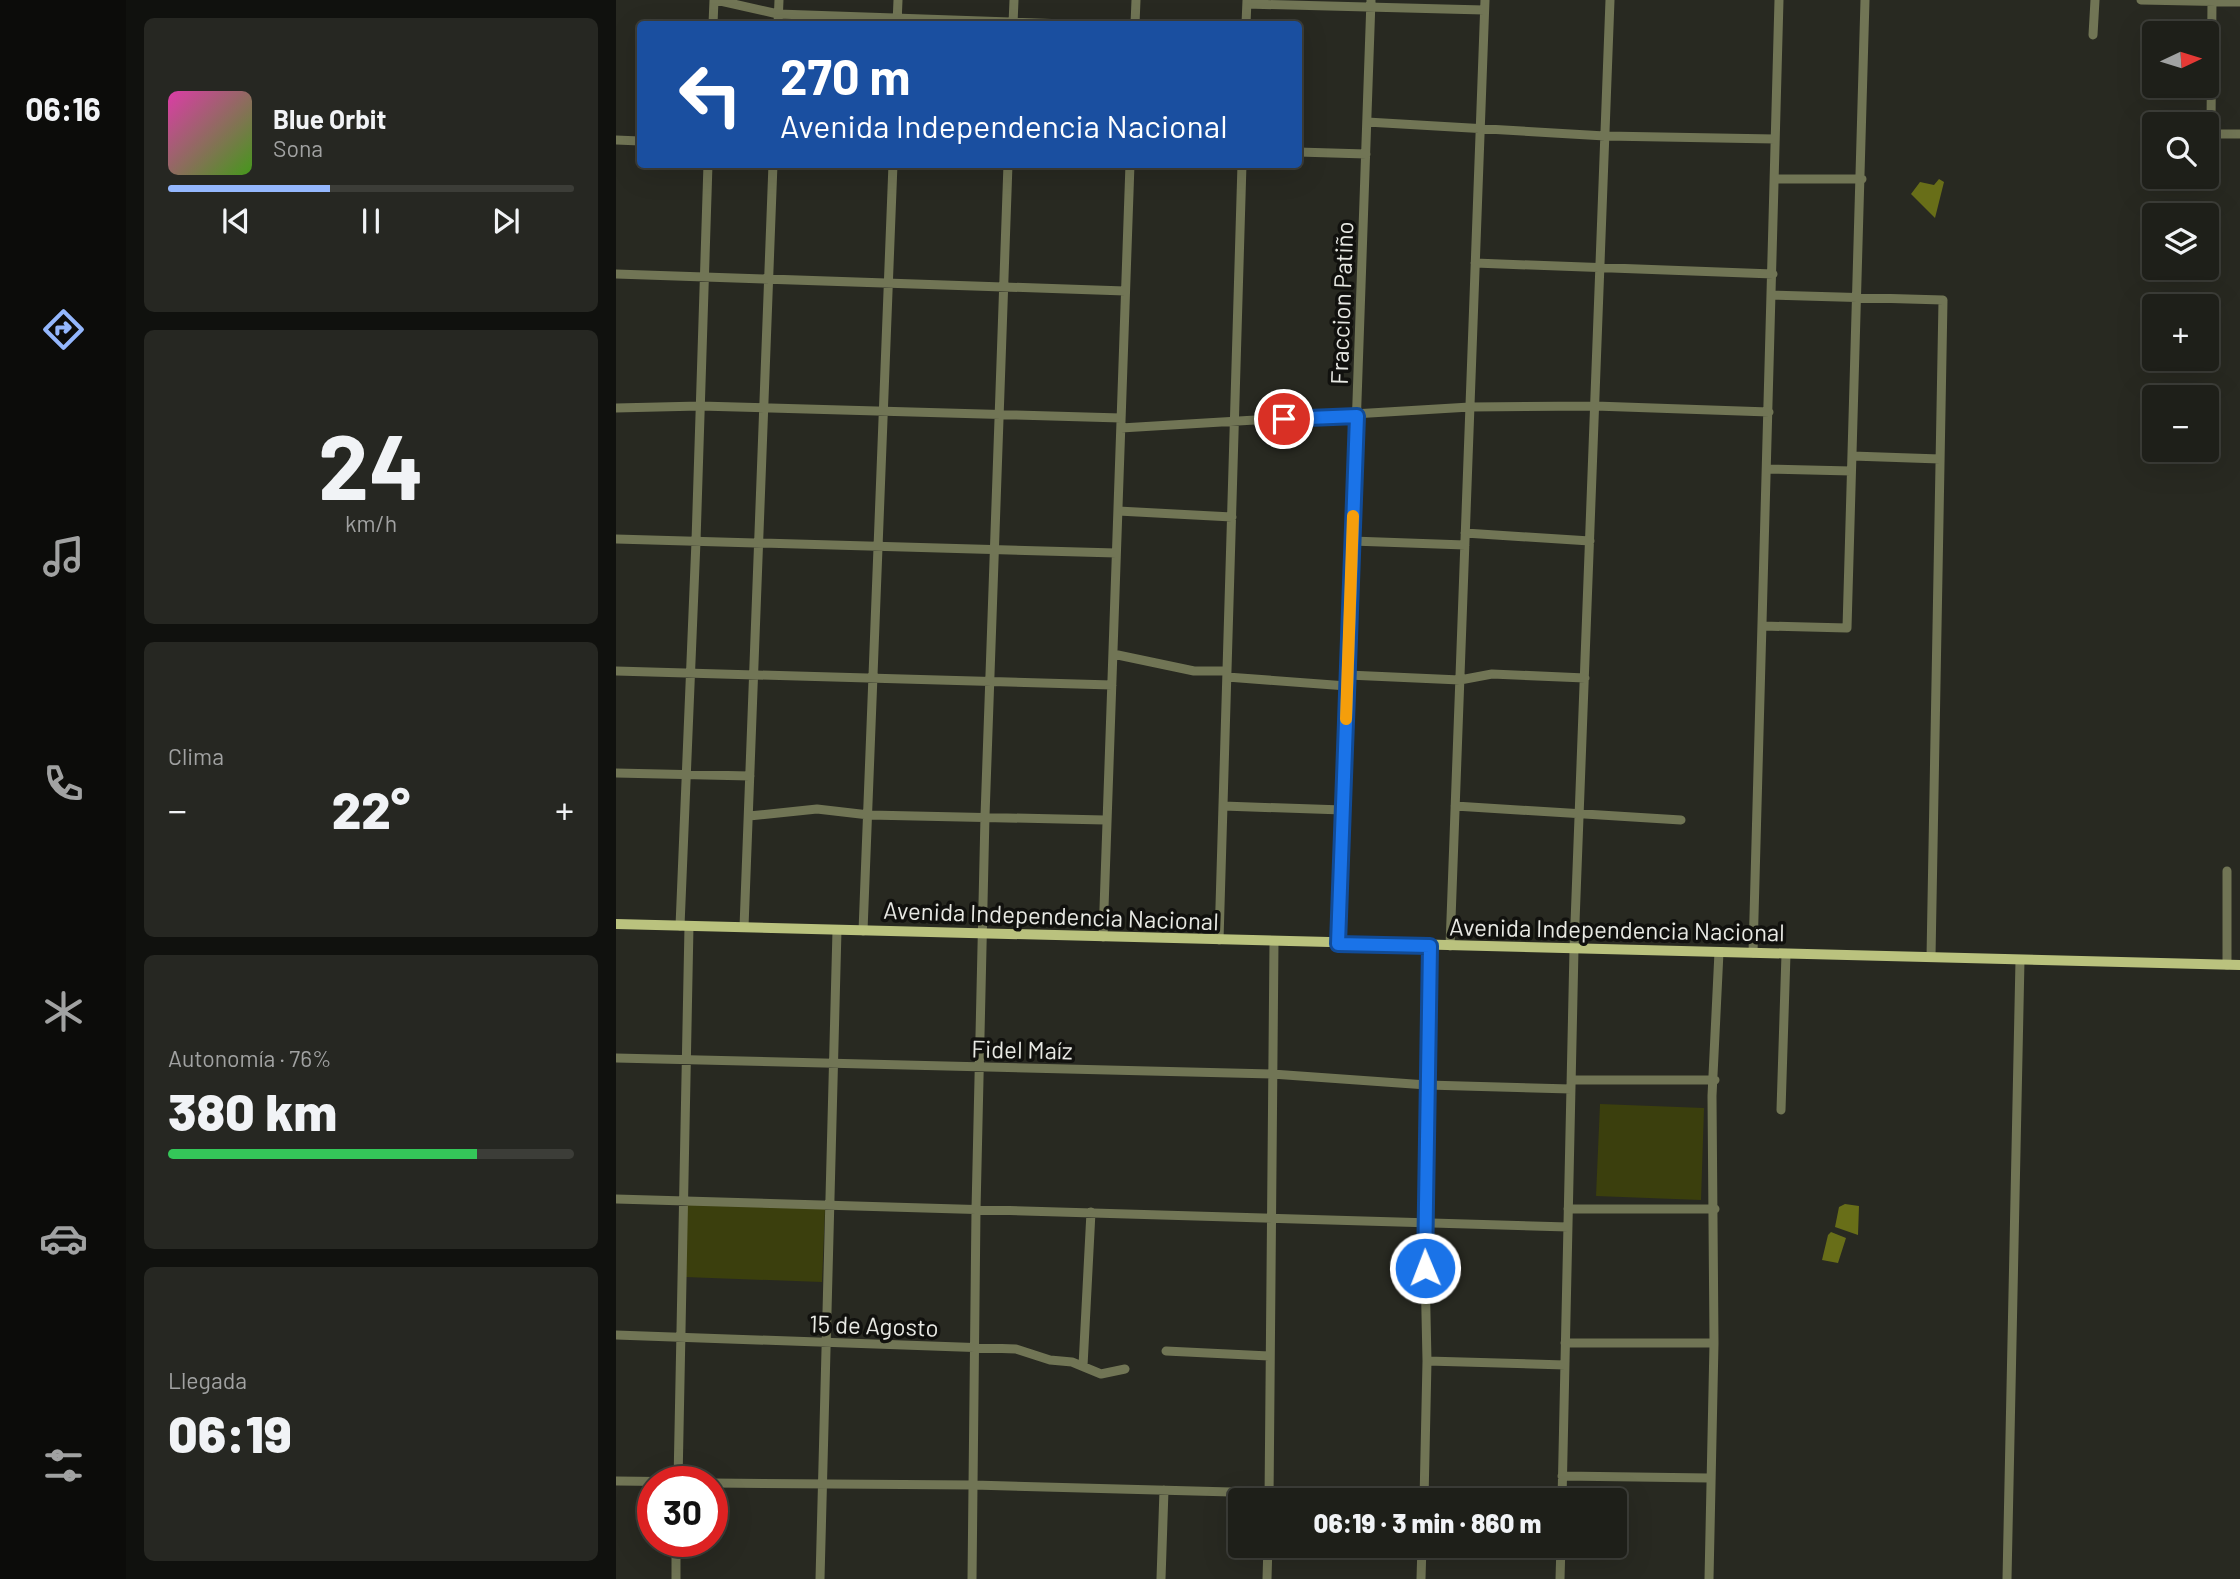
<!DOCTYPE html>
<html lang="es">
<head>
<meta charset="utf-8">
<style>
  body { margin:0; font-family:Barlow,sans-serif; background:#262722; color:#f1f3f6; height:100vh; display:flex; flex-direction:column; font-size:26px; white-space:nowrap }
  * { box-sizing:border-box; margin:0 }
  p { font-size:23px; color:#a1a2a2 }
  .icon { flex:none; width:38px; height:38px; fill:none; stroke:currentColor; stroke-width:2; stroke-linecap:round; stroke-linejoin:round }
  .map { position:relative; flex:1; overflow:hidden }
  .sheet { display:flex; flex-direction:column; gap:18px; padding:18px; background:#10110e; width:490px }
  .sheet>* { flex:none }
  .hud { position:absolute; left:21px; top:21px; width:665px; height:147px; border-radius:7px; box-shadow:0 7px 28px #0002,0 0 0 2px #3c3d38; background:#1a4fa0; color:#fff; overflow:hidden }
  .needle { width:46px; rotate:86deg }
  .buttons { position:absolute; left:1526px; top:21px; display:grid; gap:14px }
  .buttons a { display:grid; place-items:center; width:77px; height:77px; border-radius:7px; background:#1e1f19; box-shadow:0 7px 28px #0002,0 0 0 2px #3c3d38; font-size:35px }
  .speed { position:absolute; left:21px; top:1466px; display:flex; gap:14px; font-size:35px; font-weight:700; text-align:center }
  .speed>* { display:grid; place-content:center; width:91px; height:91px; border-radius:50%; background:#1e1f19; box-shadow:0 7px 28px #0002,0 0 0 2px #3c3d38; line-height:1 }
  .speed .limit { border:10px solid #d22; background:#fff; color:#111 }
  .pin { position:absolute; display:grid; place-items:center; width:60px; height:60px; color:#fff; margin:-30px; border:4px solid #fff; border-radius:50%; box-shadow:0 2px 7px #0007 }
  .me { position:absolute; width:77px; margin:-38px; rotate:359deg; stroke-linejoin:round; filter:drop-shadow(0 0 5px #0008) }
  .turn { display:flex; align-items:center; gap:24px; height:147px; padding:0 28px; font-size:32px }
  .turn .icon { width:91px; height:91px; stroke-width:2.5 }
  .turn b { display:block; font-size:49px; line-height:60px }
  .big { font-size:52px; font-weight:800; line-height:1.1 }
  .sheet .card { flex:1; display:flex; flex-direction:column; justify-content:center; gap:10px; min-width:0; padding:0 24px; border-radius:10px; background:#262722 }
  .sheet .dial { align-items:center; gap:0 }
  .dial b { font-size:91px; line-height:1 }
  .song { display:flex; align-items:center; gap:21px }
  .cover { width:84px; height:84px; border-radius:10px; background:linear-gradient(135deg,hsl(320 70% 55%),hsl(100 70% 35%)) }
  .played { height:7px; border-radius:4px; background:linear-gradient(90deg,#94b7fd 40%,#3c3d38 40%) }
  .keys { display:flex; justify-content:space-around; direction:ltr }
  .heat { display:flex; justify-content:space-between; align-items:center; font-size:38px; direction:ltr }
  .charge { height:10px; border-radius:5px; background:linear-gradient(90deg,#34c759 76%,#3c3d38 0) }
  .trip { position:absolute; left:612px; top:1488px; width:399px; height:70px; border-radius:7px; background:#1e1f19; box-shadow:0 7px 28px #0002,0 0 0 2px #3c3d38; font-weight:800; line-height:70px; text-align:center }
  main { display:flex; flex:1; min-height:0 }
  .menu { display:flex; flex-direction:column; width:126px; justify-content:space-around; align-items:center; background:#0c0c0a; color:#a1a2a2 }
  .menu .icon { width:49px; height:49px }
  .menu .active { color:#94b7fd }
  .menu b { font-size:32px; color:#f1f3f6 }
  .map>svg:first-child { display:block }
  .green { fill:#3b3f0d }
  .water { fill:#686e18 }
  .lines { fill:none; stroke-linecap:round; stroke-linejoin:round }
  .minor { stroke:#717555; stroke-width:9 }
  .major { stroke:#bac27e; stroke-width:10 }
  .route-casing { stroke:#114b97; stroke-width:18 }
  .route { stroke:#1a73e8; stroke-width:12 }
  .slow { stroke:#f59e0b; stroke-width:12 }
  .labels { text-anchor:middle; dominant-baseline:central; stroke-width:7; stroke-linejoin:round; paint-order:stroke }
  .street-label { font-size:24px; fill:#e8e9e4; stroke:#11110e }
</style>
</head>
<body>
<main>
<nav class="menu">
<b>06:16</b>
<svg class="icon active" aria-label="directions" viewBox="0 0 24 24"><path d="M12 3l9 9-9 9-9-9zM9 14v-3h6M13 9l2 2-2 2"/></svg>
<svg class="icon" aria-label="music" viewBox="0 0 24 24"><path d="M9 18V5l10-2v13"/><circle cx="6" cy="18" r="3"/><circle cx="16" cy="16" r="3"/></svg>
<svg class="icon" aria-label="phone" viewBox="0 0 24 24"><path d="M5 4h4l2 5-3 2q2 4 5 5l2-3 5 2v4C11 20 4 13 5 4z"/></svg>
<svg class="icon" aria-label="climate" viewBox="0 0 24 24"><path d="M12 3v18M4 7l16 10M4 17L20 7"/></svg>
<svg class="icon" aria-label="car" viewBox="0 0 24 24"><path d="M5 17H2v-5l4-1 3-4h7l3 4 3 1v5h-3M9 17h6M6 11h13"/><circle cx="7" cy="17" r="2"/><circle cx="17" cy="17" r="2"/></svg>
<svg class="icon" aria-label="filters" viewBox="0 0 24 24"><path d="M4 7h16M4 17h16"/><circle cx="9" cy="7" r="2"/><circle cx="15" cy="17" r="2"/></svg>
</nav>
<section class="sheet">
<div class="card">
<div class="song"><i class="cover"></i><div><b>Blue Orbit</b><p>Sona</p></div></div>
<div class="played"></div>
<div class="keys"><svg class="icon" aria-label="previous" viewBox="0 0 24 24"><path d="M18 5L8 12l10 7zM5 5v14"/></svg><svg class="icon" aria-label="pause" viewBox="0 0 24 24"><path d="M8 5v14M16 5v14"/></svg><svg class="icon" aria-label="next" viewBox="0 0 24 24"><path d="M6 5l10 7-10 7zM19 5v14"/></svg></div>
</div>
<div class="card dial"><b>24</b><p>km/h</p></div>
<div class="card"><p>Clima</p>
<div class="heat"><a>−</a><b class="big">22°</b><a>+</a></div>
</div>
<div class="card"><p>Autonomía · 76%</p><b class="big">380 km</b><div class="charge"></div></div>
<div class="card"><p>Llegada</p><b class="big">06:19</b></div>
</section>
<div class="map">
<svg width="1624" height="1579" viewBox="0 0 1624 1579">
  <rect width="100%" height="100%" fill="#282921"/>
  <path class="green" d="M984,1104L1088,1108L1085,1200L980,1196Z
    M71,1202L209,1209L206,1282L69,1277Z"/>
  <path class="water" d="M1323,179L1328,182L1319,218L1295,194L1304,182L1318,185Z
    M1229,1204L1243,1206L1242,1235L1219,1227L1223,1207Z
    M1215,1232L1230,1238L1222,1263L1206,1260L1212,1235Z"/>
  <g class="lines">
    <path class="minor" d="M100,0L162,14L450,24
      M1525,0L1624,2
      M1596,0L1595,125L1602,134H1624
      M631,4L868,10
      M97,24L98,0
      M162,24L163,0
      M281,24L282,0
      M397,24L398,0
      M519,24L520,0
      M630,24L631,0
      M1477,35L1479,0
      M751,122L989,136L1159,139
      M0,140L24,141
      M682,152L750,154
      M1158,179H1246
      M859,263L1157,274
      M0,274L509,291
      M1157,295L1327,300L1315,957
      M0,408L84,406L505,418
      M505,428L854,407L979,406L1153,412
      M1236,456L1324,459
      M1151,469L1235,471
      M502,511L616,517
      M849,533L974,541
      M0,539L500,553
      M736,541L849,545
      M1147,626L1231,628L1249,0
      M497,654L578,671H611
      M0,671L496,685
      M732,675L844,680L876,674L969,678
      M611,677L731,686
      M0,773L134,776
      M607,806L727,810
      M839,806L1065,820
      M133,816L201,809L253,815L489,820
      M1611,871V965
      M64,926L80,541L92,164
      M128,927L157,164
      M247,931L277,164
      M487,937L514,164
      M603,940L626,164
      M722,944L755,0
      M834,946L869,0
      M1137,953L1163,0
      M0,1058L656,1074L811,1085L955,1089
      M955,1080H1099
      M1165,1110L1170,954
      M0,1199L952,1227
      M952,1209H1099
      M0,1335L400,1349L434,1360L456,1362L485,1374L509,1369
      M949,1343H1098
      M550,1351L653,1356
      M811,1361L949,1365
      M467,1366L475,1212
      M946,1476L1093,1478
      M0,1481L87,1482
      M62,1482L73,926
      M96,1483L357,1485L653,1493
      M808,1499L850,1500
      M653,1500L658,942
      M808,1500L811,1361L808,1221L814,946
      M946,1500L958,949L994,0
      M60,1579V1542
      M204,1579L221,930
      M356,1579L360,1210L369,816L392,164
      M545,1579L548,1490
      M651,1579L652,1545
      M805,1579L806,1545
      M944,1579L945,1545
      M1093,1579L1098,1343L1096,1096L1103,952
      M1391,1579L1404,960"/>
    <path class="major" d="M0,924L1624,965"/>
  </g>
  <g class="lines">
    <defs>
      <path id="route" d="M668,419L741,416L722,944L814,946L809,1268"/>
    </defs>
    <use href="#route" class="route-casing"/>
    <use href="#route" class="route"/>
    <path class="slow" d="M730,719L737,516"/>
  </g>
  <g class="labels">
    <g class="street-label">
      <text transform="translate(725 303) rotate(-88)">Fraccion Patiño</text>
      <text transform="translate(435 915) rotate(2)">Avenida Independencia Nacional</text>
      <text transform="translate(1001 929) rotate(1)">Avenida Independencia Nacional</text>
      <text transform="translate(406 1049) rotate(1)">Fidel Maíz</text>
      <text transform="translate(258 1325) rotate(2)">15 de Agosto</text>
    </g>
  </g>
</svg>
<div class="buttons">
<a><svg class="needle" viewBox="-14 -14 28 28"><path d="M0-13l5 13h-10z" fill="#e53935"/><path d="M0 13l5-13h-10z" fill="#a1a2a2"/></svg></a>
<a><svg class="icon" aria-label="search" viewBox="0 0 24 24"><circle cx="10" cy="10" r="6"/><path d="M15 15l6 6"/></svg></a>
<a><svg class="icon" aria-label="layers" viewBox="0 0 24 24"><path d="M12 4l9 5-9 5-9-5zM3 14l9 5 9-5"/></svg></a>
<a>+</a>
<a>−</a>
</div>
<div class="speed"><div class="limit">30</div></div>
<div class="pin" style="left:668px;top:419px;background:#d93025"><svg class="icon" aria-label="arrive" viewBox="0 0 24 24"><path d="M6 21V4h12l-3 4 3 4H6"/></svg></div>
<svg class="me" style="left:809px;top:1268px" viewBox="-20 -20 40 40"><circle r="17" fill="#1a73e8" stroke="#fff" stroke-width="3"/><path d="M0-11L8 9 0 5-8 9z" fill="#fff"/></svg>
<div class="trip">06:19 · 3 min · 860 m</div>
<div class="hud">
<div class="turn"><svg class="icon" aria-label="left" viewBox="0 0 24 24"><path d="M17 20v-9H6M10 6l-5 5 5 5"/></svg><div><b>270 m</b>Avenida Independencia Nacional</div></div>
</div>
</div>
</main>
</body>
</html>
